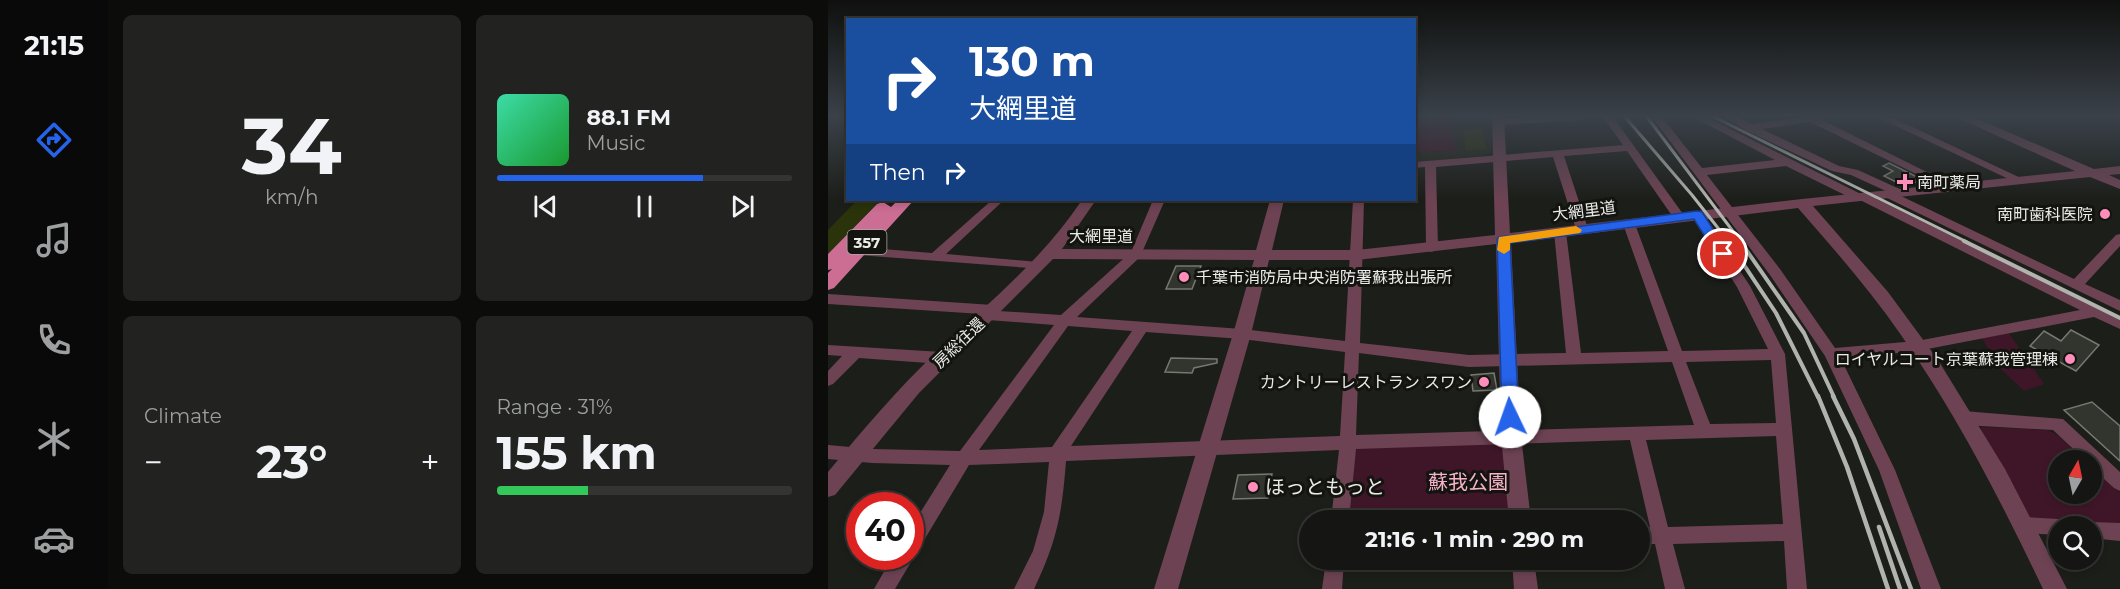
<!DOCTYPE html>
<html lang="en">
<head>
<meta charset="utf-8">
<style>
  body { margin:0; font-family:Montserrat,"Noto Sans JP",sans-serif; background:#222321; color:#f1f3f6; height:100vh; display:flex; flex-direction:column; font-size:22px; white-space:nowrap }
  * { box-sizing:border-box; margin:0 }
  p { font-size:20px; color:#9d9fa0 }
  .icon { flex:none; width:33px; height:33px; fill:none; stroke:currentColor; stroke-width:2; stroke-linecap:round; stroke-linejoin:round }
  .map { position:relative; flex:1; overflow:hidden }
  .sheet { display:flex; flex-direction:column; gap:15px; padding:15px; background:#0c0c0a; width:720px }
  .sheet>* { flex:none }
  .top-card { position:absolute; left:18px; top:18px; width:570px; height:183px; border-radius:0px; box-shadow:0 3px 9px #0003,0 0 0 2px #343533; background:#1a4fa0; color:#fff; overflow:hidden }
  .needle { width:39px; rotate:9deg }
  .controls { position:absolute; left:1220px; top:450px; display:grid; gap:12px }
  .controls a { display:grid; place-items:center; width:54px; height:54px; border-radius:50%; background:#151613; box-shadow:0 3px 9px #0003,0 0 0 2px #343533; font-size:30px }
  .speed { position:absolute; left:18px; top:492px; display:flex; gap:12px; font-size:30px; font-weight:700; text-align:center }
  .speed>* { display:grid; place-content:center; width:78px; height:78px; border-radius:50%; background:#151613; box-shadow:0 3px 9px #0003,0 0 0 2px #343533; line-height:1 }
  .speed .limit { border:9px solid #d22; background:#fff; color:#111 }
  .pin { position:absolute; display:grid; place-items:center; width:51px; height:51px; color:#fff; margin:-26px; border:3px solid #fff; border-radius:50%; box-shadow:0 2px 6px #0007 }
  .me { position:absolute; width:66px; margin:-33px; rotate:357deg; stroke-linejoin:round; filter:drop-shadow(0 0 4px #0008) }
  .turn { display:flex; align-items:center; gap:21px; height:126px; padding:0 24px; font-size:27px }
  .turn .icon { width:78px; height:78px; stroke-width:2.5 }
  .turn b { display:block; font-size:42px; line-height:51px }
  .then { display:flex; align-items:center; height:57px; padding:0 24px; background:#0003; gap:12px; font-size:22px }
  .big { font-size:45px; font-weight:700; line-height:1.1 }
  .sheet .tile { flex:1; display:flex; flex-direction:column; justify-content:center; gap:9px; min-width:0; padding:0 21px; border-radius:9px; background:#222321 }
  .sheet .dial { align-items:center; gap:0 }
  .dial b { font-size:78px; line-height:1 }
  .song { display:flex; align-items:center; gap:18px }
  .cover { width:72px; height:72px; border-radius:9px; background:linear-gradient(135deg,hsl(160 70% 55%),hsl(130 70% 35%)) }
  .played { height:6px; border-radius:3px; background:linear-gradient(90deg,#2563eb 70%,#343533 70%) }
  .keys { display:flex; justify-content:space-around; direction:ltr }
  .heat { display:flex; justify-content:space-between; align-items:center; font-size:33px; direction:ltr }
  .charge { height:9px; border-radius:4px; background:linear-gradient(90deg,#34c759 31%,#343533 0) }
  .sheet .tiles { flex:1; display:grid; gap:15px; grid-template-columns:repeat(2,1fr) }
  .trip { position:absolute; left:471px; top:510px; width:351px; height:60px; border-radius:30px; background:#151613; box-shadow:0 3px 9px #0003,0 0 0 2px #343533; font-weight:700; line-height:60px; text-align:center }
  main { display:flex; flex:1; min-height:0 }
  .tabs { display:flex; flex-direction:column; width:108px; justify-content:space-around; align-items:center; background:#080908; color:#9d9fa0 }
  .tabs .icon { width:42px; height:42px }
  .tabs .on { color:#2563eb }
  .tabs b { font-size:27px; color:#f1f3f6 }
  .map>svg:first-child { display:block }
  .built { fill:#22251a }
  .green { fill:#3f1628 }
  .water { fill:#2a330a }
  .building { fill:#32342e; stroke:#767871; stroke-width:1.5 }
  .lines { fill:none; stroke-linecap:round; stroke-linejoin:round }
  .minor { fill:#6d4353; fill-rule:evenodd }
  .tertiary { fill:#6d4353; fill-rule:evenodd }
  .trunk { fill:#cc6d93; fill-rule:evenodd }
  .rail-far2 { stroke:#b1b3af; stroke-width:3 }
  .rail-far1 { stroke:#b1b3af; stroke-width:4 }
  .rail { stroke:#b1b3af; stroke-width:4.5 }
  .route { fill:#2563eb; stroke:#184099; stroke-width:1.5 }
  .slow { fill:#f59e0b }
  .poi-dot { fill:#ff8ebb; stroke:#131410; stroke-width:2 }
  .labels { text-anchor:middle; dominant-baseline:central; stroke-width:6; stroke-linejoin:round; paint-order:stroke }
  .shield { fill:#131410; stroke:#aaaaa7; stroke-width:1.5 }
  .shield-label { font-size:15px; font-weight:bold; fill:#eaebe8 }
  .poi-label { font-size:16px; fill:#eaebe8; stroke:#131410; text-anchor:end }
  .street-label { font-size:16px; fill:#eaebe8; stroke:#131410 }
  .near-park-label { font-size:20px; fill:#f6b2ca; stroke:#131410 }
  .near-poi-label { font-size:20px; fill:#eaebe8; stroke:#131410; text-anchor:start }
</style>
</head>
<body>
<main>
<nav class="tabs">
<b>21:15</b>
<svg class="icon on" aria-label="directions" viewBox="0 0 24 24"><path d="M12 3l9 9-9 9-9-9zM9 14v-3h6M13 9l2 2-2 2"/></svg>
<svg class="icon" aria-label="music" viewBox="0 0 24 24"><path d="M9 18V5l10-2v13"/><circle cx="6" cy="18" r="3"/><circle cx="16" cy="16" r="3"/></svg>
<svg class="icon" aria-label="phone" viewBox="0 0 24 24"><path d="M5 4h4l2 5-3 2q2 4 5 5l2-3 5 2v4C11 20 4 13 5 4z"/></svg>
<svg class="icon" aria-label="climate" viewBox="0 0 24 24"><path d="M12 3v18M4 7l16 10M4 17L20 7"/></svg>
<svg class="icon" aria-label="car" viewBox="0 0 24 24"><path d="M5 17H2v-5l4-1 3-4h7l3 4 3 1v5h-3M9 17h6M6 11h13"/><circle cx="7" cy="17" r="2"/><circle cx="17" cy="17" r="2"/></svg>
</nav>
<section class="sheet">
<div class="tiles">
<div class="tile dial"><b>34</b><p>km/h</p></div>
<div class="tile">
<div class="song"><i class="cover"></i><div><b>88.1 FM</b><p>Music</p></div></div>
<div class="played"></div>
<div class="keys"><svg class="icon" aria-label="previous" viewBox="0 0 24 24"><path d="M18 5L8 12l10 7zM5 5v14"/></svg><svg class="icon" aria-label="pause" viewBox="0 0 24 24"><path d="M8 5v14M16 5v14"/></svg><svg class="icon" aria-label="next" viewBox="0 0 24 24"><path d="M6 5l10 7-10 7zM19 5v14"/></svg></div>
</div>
<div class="tile"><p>Climate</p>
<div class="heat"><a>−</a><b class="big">23°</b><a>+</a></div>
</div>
<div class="tile"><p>Range · 31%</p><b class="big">155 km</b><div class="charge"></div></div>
</div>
</section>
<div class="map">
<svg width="1292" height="589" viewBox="0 0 1292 589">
  <rect width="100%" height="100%" fill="#1c1e19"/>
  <path class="built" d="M587,117H662L663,152L658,155L587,162Z"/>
  <path class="green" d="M587,117H622L627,146L626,151L587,152Z
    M1181,333L1216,384L1196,391L1171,367L1154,338Z
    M1154,427L1220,430L1229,435L1257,460H1230V494H1263V466L1292,493V529L1211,522L1197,516L1150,432Z
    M669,442L676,448L682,520H520L526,453L530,448Z"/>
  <path class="water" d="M654,129L658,149L638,150L635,130Z
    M29,200H52L0,254V230Z"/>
  <path class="building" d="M1061,163L1103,184L1092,185L1088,182L1076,186L1056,176L1065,171L1055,166Z
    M348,266H373L364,289H338Z
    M1243,330L1271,345L1248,371L1202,346L1216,331L1233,341Z
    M343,358L389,359V363L366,368L364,373L337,372Z
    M666,373L669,390L645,391L643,375Z
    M1264,402L1292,426V461L1236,410Z
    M444,474L440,498L405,499L410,475Z"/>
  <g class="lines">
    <path class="minor" d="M700,117H760L755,120L670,125L665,122L670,119Z
      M775,117H785L855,214L857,217L855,220H847L799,151L736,156L760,229L754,233L748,229L725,157L608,167L610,248L604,252L600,251L598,248L597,167L586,168V162L795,145Z
      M824,117H834L874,168L947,160L865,117H878L1033,194L1040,195L1292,318V329L1266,317L1089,351L1013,359L1067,470L1113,589H1093L1051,470L997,356L942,275ZM958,166L1027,200L1034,201L1252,310L1089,341L1007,348L952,269L879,175Z
      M896,117H909L924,124L975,117H995L994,120L1131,188L1125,191L1121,190L982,122L934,129L1011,166L1030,170L1076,191L1078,193L1073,196L1246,279L1288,235L1292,234V246L1257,284L1292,300V311L1057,197L1055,195L1060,192L1023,175L1004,171L917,130Z
      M1049,117H1063L1197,180L1195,182H1187Z
      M164,200H176L118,254L210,262L215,263L216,266L215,269L30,255L24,251L30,247L104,253Z
      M325,200H337L312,257L249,317L414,329L517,341L525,200H536L532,343L641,355L738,353L726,232L732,228L738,232L753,353L840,351L795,224L801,220L807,224L854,351L940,349L909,287L863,215L869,211L873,212L922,286L957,354L979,589H959L956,541L845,544L857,589H837L827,544H812V528L822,527L802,440L528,449L521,520H503L511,450L238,461C234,514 229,541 206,589H186L205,551L216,512L221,462L141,465L89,552L84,554L83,562L67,589H46L65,556H82V529L122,465L44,463L0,459V445L44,449L132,451L226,325L160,320L155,319L154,314L0,304V294L165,305L170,307L171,311L233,315L303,252ZM240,326L304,331L224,447L151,450ZM318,332L414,339L517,352L512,436L243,446ZM531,353L641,367L844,362L866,425L528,435ZM943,360L948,423L882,424L858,362ZM948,436L955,524L840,527L818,440Z
      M0,345L114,352L119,354L121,358L119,362L114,364L31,358L5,384L0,386V371L14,356L0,355Z
      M1135,411L1235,419L1292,472V491L1286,488L1263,467V460H1257L1225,430L1135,425L1129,423L1127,418L1129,413Z
      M1196,517L1230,519L1236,521L1239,526H1230V535L1196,533L1190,531L1187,525L1190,519Z
      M1263,522L1292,523V541L1263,538V526H1255Z
      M498,560H516L514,589H494Z"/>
    <path class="tertiary" d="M664,117H676L682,233L974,199L1247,171L1128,117H1145L1266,169L1292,166V174L1281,175L1292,180V189L1262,177L985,206L1060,292L1110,360L1177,469L1239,589H1215C1173,501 1129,415 1073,335C1042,290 1006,249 970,208L683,243L693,436L703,520H681L673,436L668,244L529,260H441L423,334L350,589H326L405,334L426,260L225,259L91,393L7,495L0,497V472C35,430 70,388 110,351C161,302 215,259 254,200H268L234,249L428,250L442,200H456L444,250H529L667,235Z
      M684,560H706L710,589H686Z"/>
    <path class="trunk" d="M70,200H86L6,288L0,290V273L4,269L0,270V254L49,204L55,202L63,207Z"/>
    <path class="rail-far2" d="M797,117L864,195L901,242
      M819,117L913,242
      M886,117L1139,242"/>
    <path class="rail-far1" d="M900,241L948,313L990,397
      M912,241L976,333L1006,397
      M1136,241L1292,318"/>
    <path class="rail" d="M990,396L1019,467L1060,589
      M1005,396L1026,439L1083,589
      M1051,527L1072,589"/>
  </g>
  <linearGradient id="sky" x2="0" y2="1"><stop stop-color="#0f100e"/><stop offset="0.58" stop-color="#3a4149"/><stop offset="1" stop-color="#3a4149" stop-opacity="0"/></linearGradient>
  <rect width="1292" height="200" fill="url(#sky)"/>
  <path class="route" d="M869,211L874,212L899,251L901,254L899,257H890L866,219L682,243L691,417L688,422L682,423L677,422L674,417L669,239L671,237Z"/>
  <path class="slow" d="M748,226L754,230L752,233L682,243V250L676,254L669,250L671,237Z"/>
  <g class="poi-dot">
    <path d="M1074 173h6v6h6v6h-6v6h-6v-6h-6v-6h6z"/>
    <circle cx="1277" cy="214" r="6"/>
    <circle cx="356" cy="277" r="6"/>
    <circle cx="1242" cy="359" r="6"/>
    <circle cx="656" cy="382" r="6"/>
    <circle cx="425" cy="487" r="6"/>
  </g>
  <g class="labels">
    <rect class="shield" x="19.5" y="230" width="39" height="24" rx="4.5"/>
    <g class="shield-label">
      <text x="39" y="242">357</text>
    </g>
    <g class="poi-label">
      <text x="1089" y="182" text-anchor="start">南町薬局</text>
      <text x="1265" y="214">南町歯科医院</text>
      <text x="368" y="277" text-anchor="start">千葉市消防局中央消防署蘇我出張所</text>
      <text x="1230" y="359">ロイヤルコート京葉蘇我管理棟</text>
      <text x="644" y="382">カントリーレストラン スワン</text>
    </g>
    <g class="street-label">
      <text transform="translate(756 211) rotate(-7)">大網里道</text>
      <text x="273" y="236">大網里道</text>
      <text transform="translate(131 343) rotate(-44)">房総往還</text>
    </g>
    <g class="near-park-label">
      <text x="640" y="482">蘇我公園</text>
    </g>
    <g class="near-poi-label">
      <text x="437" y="487">ほっともっと</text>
    </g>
  </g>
</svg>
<div class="controls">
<a><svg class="needle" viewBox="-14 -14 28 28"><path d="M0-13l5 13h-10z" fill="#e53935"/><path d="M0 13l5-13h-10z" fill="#9d9fa0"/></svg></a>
<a><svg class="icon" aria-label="search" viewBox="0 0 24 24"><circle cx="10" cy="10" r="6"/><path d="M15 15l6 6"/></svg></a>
</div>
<div class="speed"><div class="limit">40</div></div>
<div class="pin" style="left:895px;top:254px;background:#d93025"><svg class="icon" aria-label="arrive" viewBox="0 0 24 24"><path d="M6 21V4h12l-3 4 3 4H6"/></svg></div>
<svg class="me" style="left:682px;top:417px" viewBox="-20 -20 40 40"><circle r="19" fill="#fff"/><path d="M0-13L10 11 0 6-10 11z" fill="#2563eb"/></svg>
<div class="trip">21:16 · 1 min · 290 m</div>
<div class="top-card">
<div class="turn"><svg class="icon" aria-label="right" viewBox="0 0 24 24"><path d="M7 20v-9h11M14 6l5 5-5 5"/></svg><div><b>130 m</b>大網里道</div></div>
<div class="then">Then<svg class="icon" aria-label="right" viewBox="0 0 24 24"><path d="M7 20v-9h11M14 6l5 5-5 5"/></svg></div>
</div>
</div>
</main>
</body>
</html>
